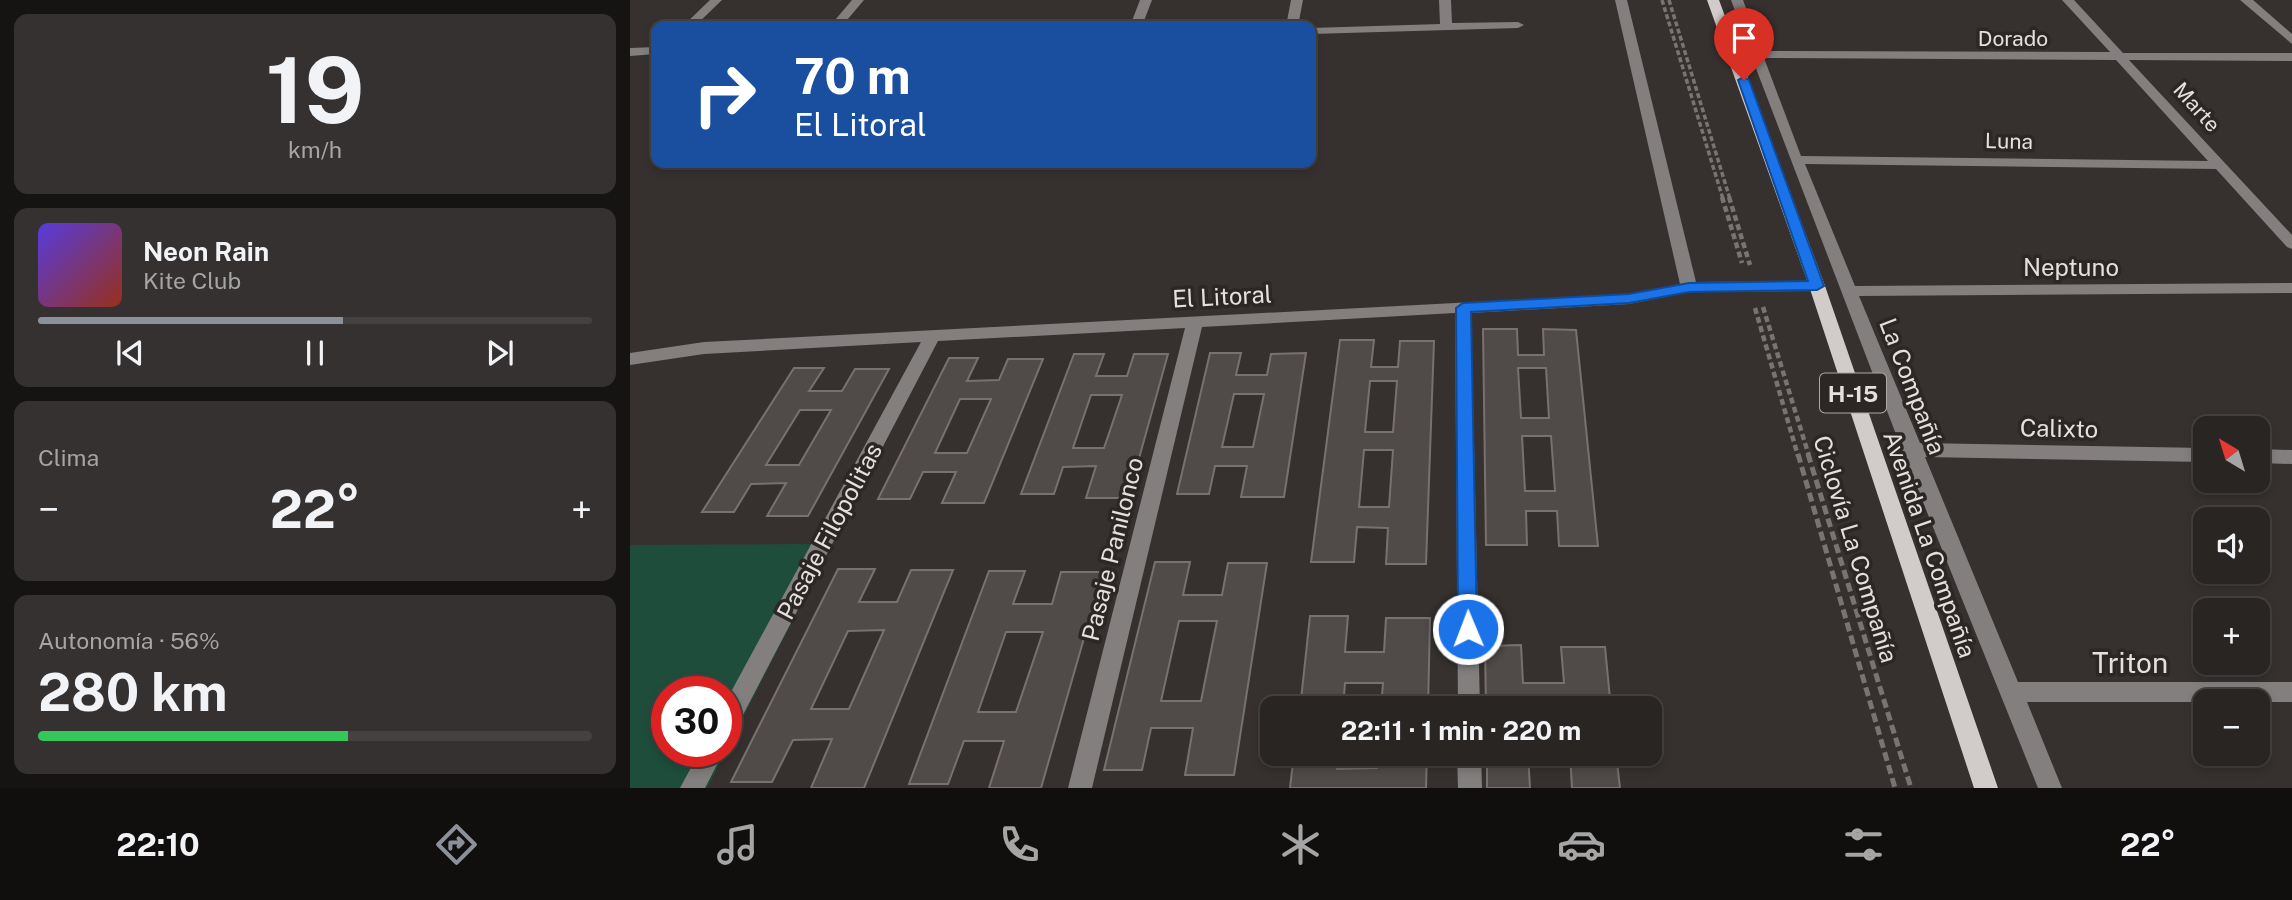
<!DOCTYPE html>
<html lang="es">
<head>
<meta charset="utf-8">
<style>
  body { margin:0; font-family:"Public Sans",sans-serif; background:#343130; color:#f1f3f6; height:100vh; display:flex; flex-direction:column; font-size:26px; white-space:nowrap }
  * { box-sizing:border-box; margin:0 }
  p { font-size:23px; color:#a5a5a6 }
  .icon { flex:none; width:38px; height:38px; fill:none; stroke:currentColor; stroke-width:2; stroke-linecap:round; stroke-linejoin:round }
  .map { position:relative; flex:1; overflow:hidden }
  .details { display:flex; flex-direction:column; gap:14px; padding:14px; background:#161413; width:630px }
  .details>* { flex:none }
  .top-card { position:absolute; left:21px; top:21px; width:665px; height:147px; border-radius:14px; box-shadow:0 4px 10px #0003,0 0 0 2px #444241; background:#1a4fa0; color:#fff; overflow:hidden }
  .needle { width:46px; rotate:322deg }
  .buttons { position:absolute; left:1563px; top:416px; display:grid; gap:14px }
  .buttons a { display:grid; place-items:center; width:77px; height:77px; border-radius:14px; background:#282523; box-shadow:0 4px 10px #0003,0 0 0 2px #444241; font-size:35px }
  .speed { position:absolute; left:21px; top:676px; display:flex; gap:14px; font-size:35px; font-weight:700; text-align:center }
  .speed>* { display:grid; place-content:center; width:91px; height:91px; border-radius:50%; background:#282523; box-shadow:0 4px 10px #0003,0 0 0 2px #444241; line-height:1 }
  .speed .limit { border:10px solid #d22; background:#fff; color:#111 }
  .pin { position:absolute; display:grid; place-items:center; width:60px; height:60px; color:#fff; margin:-72px -30px; border-radius:50% 50% 50% 0; rotate:-45deg; box-shadow:0 0 7px #0007 }
  .pin .icon { rotate:45deg }
  .me { position:absolute; width:77px; margin:-38px; rotate:359deg; stroke-linejoin:round; filter:drop-shadow(0 0 5px #0008) }
  .turn { display:flex; align-items:center; gap:24px; height:147px; padding:0 28px; font-size:32px }
  .turn .icon { width:91px; height:91px; stroke-width:2.5 }
  .turn b { display:block; font-size:49px; line-height:60px }
  .big { font-size:52px; font-weight:700; line-height:1.1 }
  .details .card { flex:1; display:flex; flex-direction:column; justify-content:center; gap:10px; min-width:0; padding:0 24px; border-radius:14px; background:#343130 }
  .details .dial { align-items:center; gap:0 }
  .dial b { font-size:91px; line-height:1 }
  .song { display:flex; align-items:center; gap:21px }
  .cover { width:84px; height:84px; border-radius:10px; background:linear-gradient(135deg,hsl(250 70% 55%),hsl(10 70% 35%)) }
  .played { height:7px; border-radius:4px; background:linear-gradient(90deg,#8c9099 55%,#444241 55%) }
  .keys { display:flex; justify-content:space-around; direction:ltr }
  .heat { display:flex; justify-content:space-between; align-items:center; font-size:38px; direction:ltr }
  .charge { height:10px; border-radius:5px; background:linear-gradient(90deg,#34c759 56%,#444241 0) }
  .trip { position:absolute; left:630px; top:696px; width:402px; height:70px; border-radius:14px; background:#282523; box-shadow:0 4px 10px #0003,0 0 0 2px #444241; font-weight:700; line-height:70px; text-align:center }
  .dock { display:flex; height:112px; justify-content:space-around; align-items:center; background:#100f0e; color:#a5a5a6 }
  .dock .icon { width:49px; height:49px }
  .dock .selected { color:#8c9099 }
  .dock b { font-size:32px; color:#f1f3f6 }
  main { display:flex; flex:1; min-height:0 }
  .map>svg:first-child { display:block }
  .green { fill:#1e4e3b }
  .building { fill:#504a48; stroke:#77716f; stroke-width:2; fill-rule:evenodd }
  .lines { fill:none; stroke-linecap:round; stroke-linejoin:round }
  .path-far2 { stroke:#787472; stroke-width:3.5; stroke-dasharray:5 2.5; stroke-linecap:butt }
  .path-far1 { stroke:#787472; stroke-width:4.5; stroke-dasharray:6 3.5; stroke-linecap:butt }
  .path { stroke:#787472; stroke-width:5; stroke-dasharray:9 4.5; stroke-linecap:butt }
  .minor { fill:#827f7e; fill-rule:evenodd }
  .major { fill:#d1cbc9; fill-rule:evenodd }
  .route { fill:#1a73e8; stroke:#114b97; stroke-width:2 }
  .labels { text-anchor:middle; dominant-baseline:central; stroke-width:7; stroke-linejoin:round; paint-order:stroke }
  .far-street-label { font-size:21px; fill:#e3e0df; stroke:#2c2725 }
  .shield { fill:#2c2725; stroke:#aca8a7; stroke-width:2 }
  .shield-label { font-size:23px; font-weight:bold; fill:#e3e0df }
  .street-label { font-size:24px; fill:#e3e0df; stroke:#2c2725 }
  .near-street-label { font-size:28px; fill:#e3e0df; stroke:#2c2725 }
</style>
</head>
<body>
<main>
<section class="details">
<div class="card dial"><b>19</b><p>km/h</p></div>
<div class="card">
<div class="song"><i class="cover"></i><div><b>Neon Rain</b><p>Kite Club</p></div></div>
<div class="played"></div>
<div class="keys"><svg class="icon" aria-label="previous" viewBox="0 0 24 24"><path d="M18 5L8 12l10 7zM5 5v14"/></svg><svg class="icon" aria-label="pause" viewBox="0 0 24 24"><path d="M8 5v14M16 5v14"/></svg><svg class="icon" aria-label="next" viewBox="0 0 24 24"><path d="M6 5l10 7-10 7zM19 5v14"/></svg></div>
</div>
<div class="card"><p>Clima</p>
<div class="heat"><a>−</a><b class="big">22°</b><a>+</a></div>
</div>
<div class="card"><p>Autonomía · 56%</p><b class="big">280 km</b><div class="charge"></div></div>
</section>
<div class="map">
<svg width="1662" height="788" viewBox="0 0 1662 788">
  <rect width="100%" height="100%" fill="#36312f"/>
  <path class="green" d="M202,544L96,750V691H37V751H96L77,788H0V545Z"/>
  <path class="building" d="M853,329H887L888,355H914L913,329L946,330L968,546H929L927,511H896L897,545H856ZM888,368H916L919,418H891ZM892,436H921L925,491H895Z
    M710,340H744L741,367H768L770,341H804L796,564H756L758,528L727,527L724,562H681ZM740,381H767L763,432H735ZM734,450H763L759,507H729Z
    M580,353H611L606,375H637L641,354L676,353L654,497H611L617,466H585L579,494H547ZM604,394H634L623,447H592Z
    M444,354H474L466,376H497L504,354H538L498,498H456L466,466L433,467L424,494H391ZM461,395H492L474,448H443Z
    M319,358H348L337,381L369,380L378,359H413L354,503H312L326,472H293L280,499H248ZM330,399H361L337,453H305Z
    M164,368H194L179,391H212L225,369H259L178,516H137L156,483L121,484L104,512H72ZM170,410H201L169,465H136Z
    M525,562H560L553,595H592L598,563H637L604,775H555L563,728H521L512,770H474ZM549,621H587L571,701H531Z
    M208,569H245L229,602H267L281,570H323L234,788H181L202,739L163,740L142,782H101ZM254,630L219,709H181L218,631Z
    M359,571H395L383,604H422L431,572H473L411,788H359L374,741H334L318,784H279ZM376,632H413L386,712H348Z
    M680,616H718L715,652H754L756,618H800L798,709H751L753,683H715L713,709H670Z
    M891,645L893,683H934L931,647H975L981,709H856L855,646Z
    M664,754H708L707,769L747,768L748,754H797L796,788H660Z
    M857,754H898L900,788H857Z
    M940,754H986L990,788H942Z"/>
  <g class="lines">
    <path class="path-far2" d="M1032,0L1093,199
      M1039,0L1100,199"/>
    <path class="path-far1" d="M1092,197L1112,263
      M1099,197L1120,265
      M1133,307L1179,456
      M1125,308L1168,456"/>
    <path class="path" d="M1168,454L1265,788
      M1178,454L1281,788"/>
    <path class="minor" d="M80,0H92L65,26H53Z
      M222,0H234L212,26H200Z
      M510,0H522L512,26H500Z
      M661,0H673L668,26H656Z
      M809,0H821L822,23L888,22L894,25L888,28L681,34V28L810,24Z
      M985,0H997L1066,282L1187,281L1195,286L1187,291L1059,292L999,304L841,313L850,709H828L825,313L572,327L462,788H438L555,328L308,341L104,732L96,735V701L291,342L74,354L0,365V353L74,342L999,294L1050,284Z
      M1101,0H1113L1132,51L1480,52L1432,0H1444L1493,53H1662V61L1499,60L1662,235V249L1657,247L1586,169L1175,164L1225,286L1662,283V293L1229,296L1290,443L1575,448V462L1295,457L1388,682H1662V702H1397L1432,788H1408L1272,450L1122,58H1104L1098,54L1104,50L1120,51ZM1134,58L1486,60L1578,161L1171,156Z
      M1610,0H1623L1662,34V44Z
      M26,47V54L0,56V48Z
      M1628,449L1662,450V464L1628,463Z
      M70,751H94L75,788H50Z
      M827,754H851L852,788H828Z"/>
    <path class="major" d="M1077,0H1089L1195,286L1368,788H1344L1179,286Z"/>
  </g>
  <path class="route" d="M1114,77L1119,80L1194,286L1187,290L1059,292L999,303L841,312L847,629L845,635L838,637L831,635L828,629L826,308L833,303L999,294L1059,283L1178,281L1108,80Z"/>
  <g class="labels">
    <g class="far-street-label">
      <text x="1383" y="38">Dorado</text>
      <text transform="translate(1567 107) rotate(48)">Marte</text>
      <text transform="translate(1379 141) rotate(1)">Luna</text>
    </g>
    <rect class="shield" x="1190" y="373.5" width="66" height="39" rx="5"/>
    <g class="shield-label">
      <text x="1223" y="393">H-15</text>
    </g>
    <g class="street-label">
      <text x="1441" y="267">Neptuno</text>
      <text transform="translate(592 296) rotate(-3)">El Litoral</text>
      <text transform="translate(1283 386) rotate(69)">La Compañía</text>
      <text transform="translate(1429 428) rotate(1)">Calixto</text>
      <text transform="translate(199 531) rotate(-62)">Pasaje Filopolitas</text>
      <text transform="translate(1300 544) rotate(71)">Avenida La Compañía</text>
      <text transform="translate(482 549) rotate(-76)">Pasaje Panilonco</text>
      <text transform="translate(1226 549) rotate(73)">Ciclovía La Compañía</text>
    </g>
    <g class="near-street-label">
      <text x="1500" y="662">Triton</text>
    </g>
  </g>
</svg>
<div class="buttons">
<a><svg class="needle" viewBox="-14 -14 28 28"><path d="M0-13l5 13h-10z" fill="#e53935"/><path d="M0 13l5-13h-10z" fill="#a5a5a6"/></svg></a>
<a><svg class="icon" aria-label="sound" viewBox="0 0 24 24"><path d="M4 9h4l5-4v14l-5-4H4zM17 9q2 3 0 6"/></svg></a>
<a>+</a>
<a>−</a>
</div>
<div class="speed"><div class="limit">30</div></div>
<div class="pin" style="left:1114px;top:80px;background:#d93025"><svg class="icon" aria-label="arrive" viewBox="0 0 24 24"><path d="M6 21V4h12l-3 4 3 4H6"/></svg></div>
<svg class="me" style="left:838px;top:629px" viewBox="-20 -20 40 40"><circle r="17" fill="#1a73e8" stroke="#fff" stroke-width="3"/><path d="M0-11L8 9 0 5-8 9z" fill="#fff"/></svg>
<div class="trip">22:11 · 1 min · 220 m</div>
<div class="top-card">
<div class="turn"><svg class="icon" aria-label="right" viewBox="0 0 24 24"><path d="M7 20v-9h11M14 6l5 5-5 5"/></svg><div><b>70 m</b>El Litoral</div></div>
</div>
</div>
</main>
<nav class="dock">
<b>22:10</b>
<svg class="icon selected" aria-label="directions" viewBox="0 0 24 24"><path d="M12 3l9 9-9 9-9-9zM9 14v-3h6M13 9l2 2-2 2"/></svg>
<svg class="icon" aria-label="music" viewBox="0 0 24 24"><path d="M9 18V5l10-2v13"/><circle cx="6" cy="18" r="3"/><circle cx="16" cy="16" r="3"/></svg>
<svg class="icon" aria-label="phone" viewBox="0 0 24 24"><path d="M5 4h4l2 5-3 2q2 4 5 5l2-3 5 2v4C11 20 4 13 5 4z"/></svg>
<svg class="icon" aria-label="climate" viewBox="0 0 24 24"><path d="M12 3v18M4 7l16 10M4 17L20 7"/></svg>
<svg class="icon" aria-label="car" viewBox="0 0 24 24"><path d="M5 17H2v-5l4-1 3-4h7l3 4 3 1v5h-3M9 17h6M6 11h13"/><circle cx="7" cy="17" r="2"/><circle cx="17" cy="17" r="2"/></svg>
<svg class="icon" aria-label="filters" viewBox="0 0 24 24"><path d="M4 7h16M4 17h16"/><circle cx="9" cy="7" r="2"/><circle cx="15" cy="17" r="2"/></svg>
<b>22°</b>
</nav>
</body>
</html>
